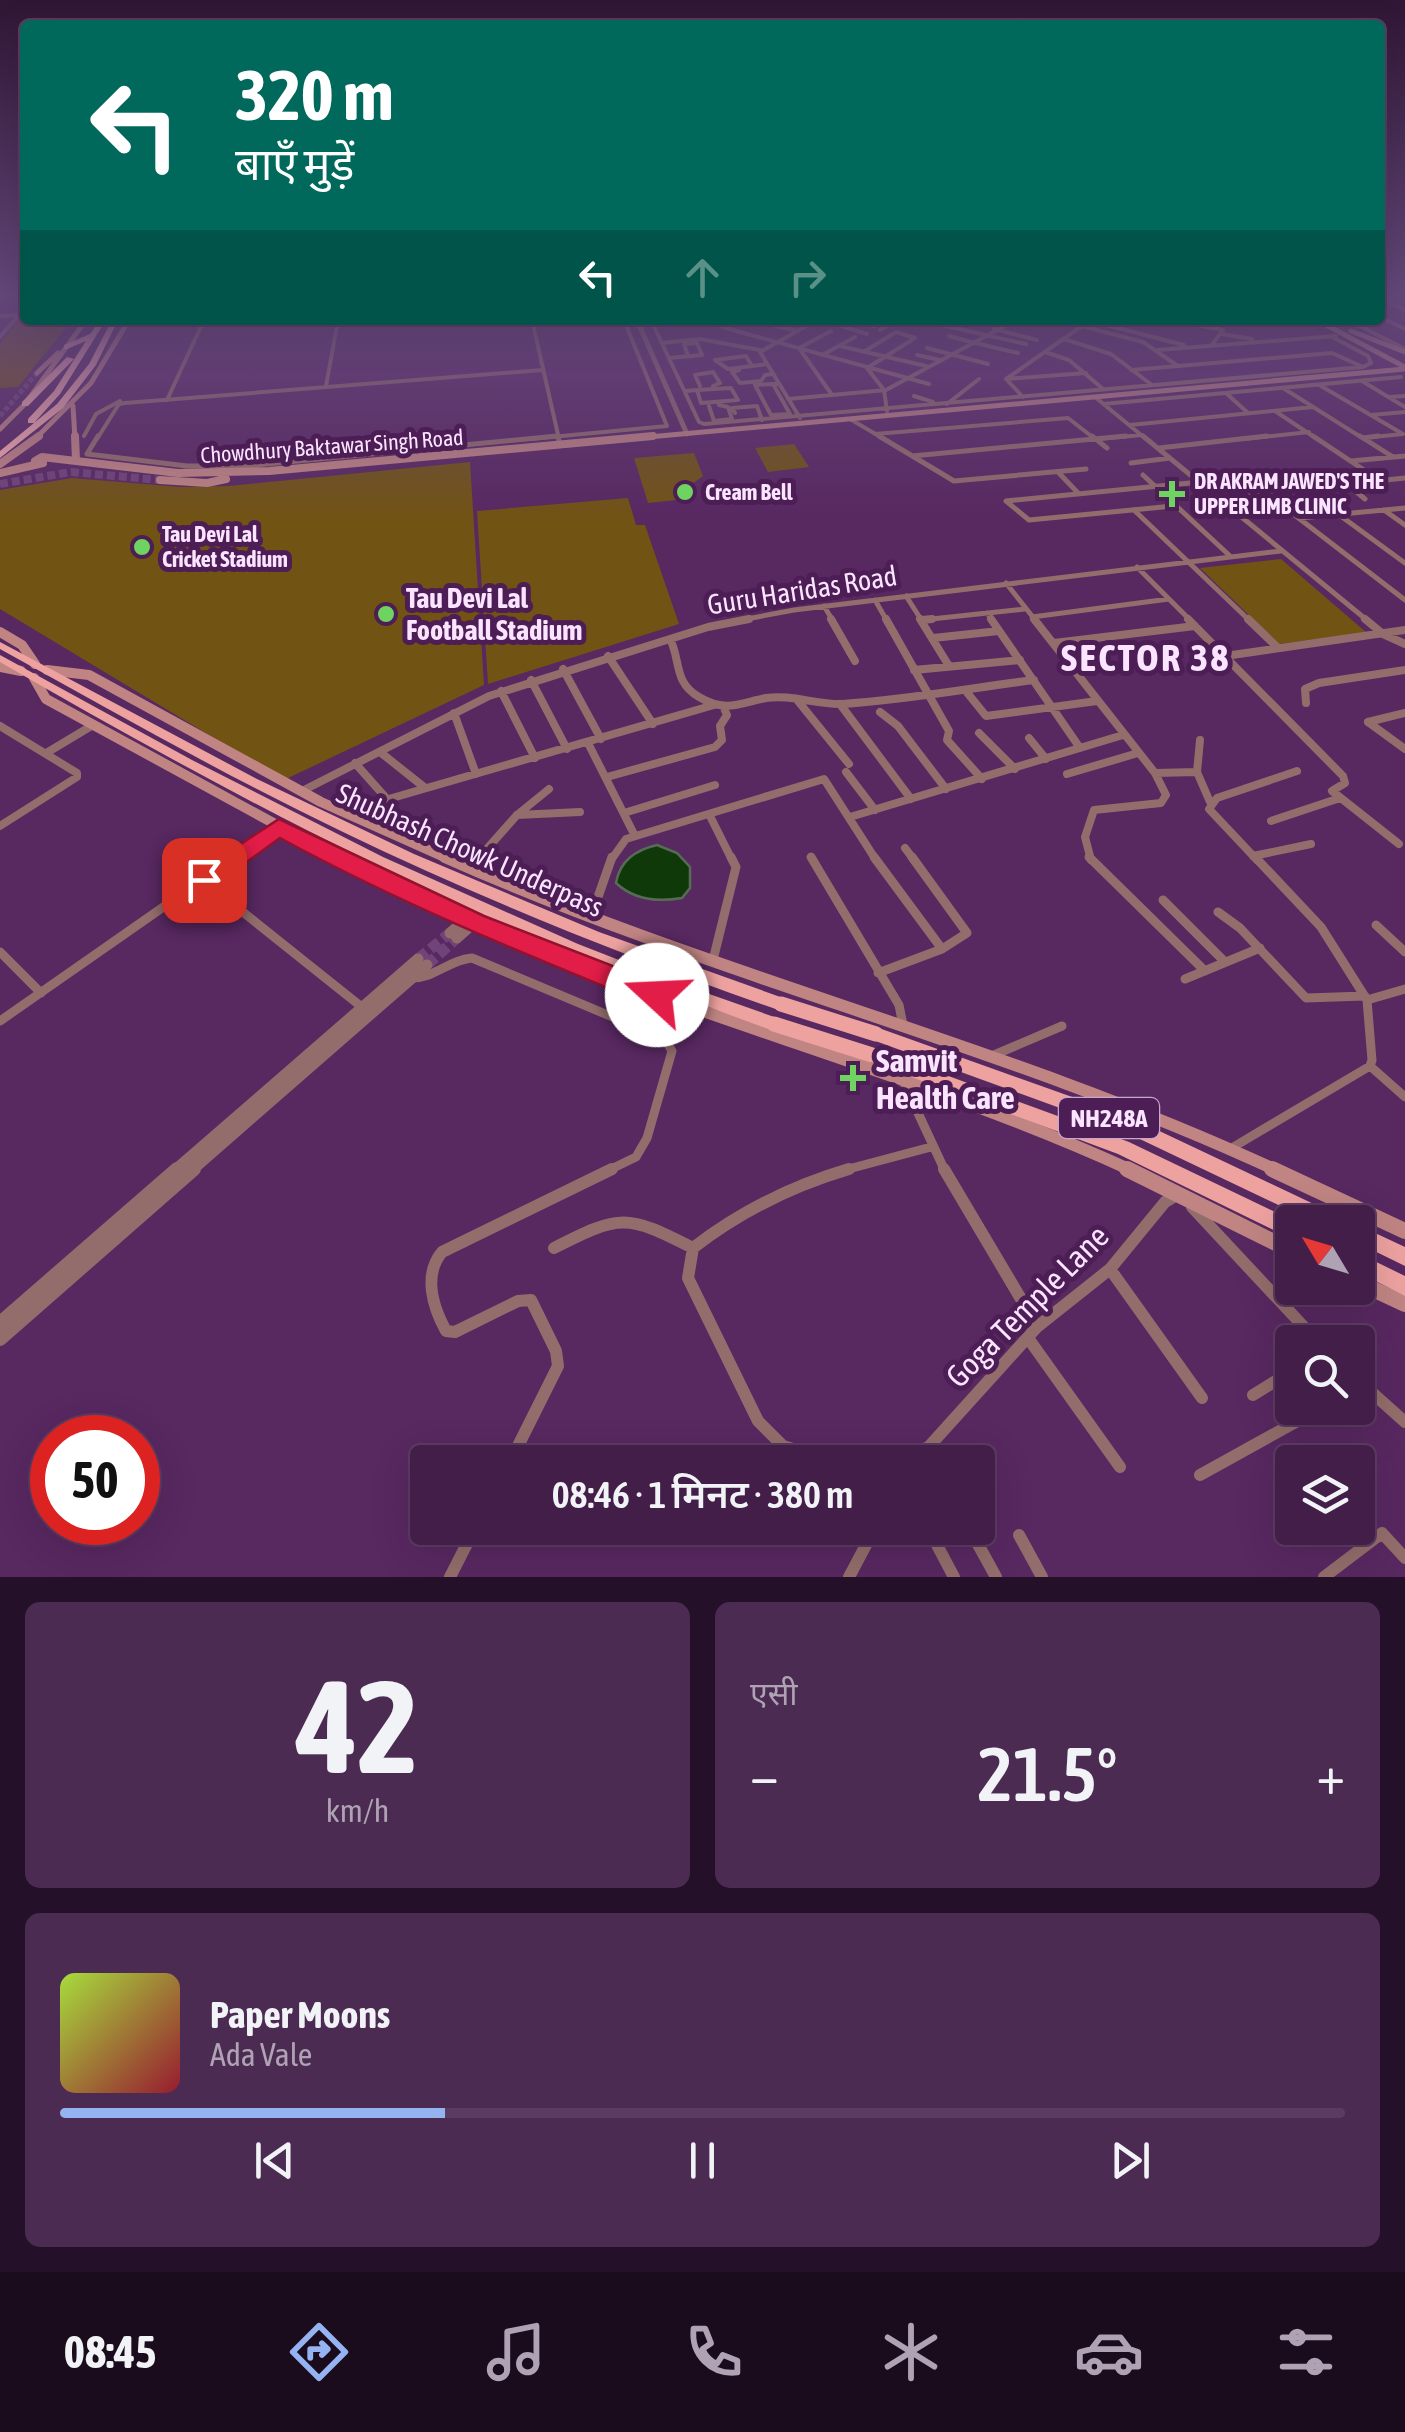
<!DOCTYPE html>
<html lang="hi">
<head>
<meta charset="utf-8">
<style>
  body { margin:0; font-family:"Asap Condensed","Noto Sans Devanagari",sans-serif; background:#4c2b53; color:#f1f3f6; height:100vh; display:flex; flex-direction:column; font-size:38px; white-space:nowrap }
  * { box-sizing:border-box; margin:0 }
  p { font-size:32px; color:#aea2b4 }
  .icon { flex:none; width:55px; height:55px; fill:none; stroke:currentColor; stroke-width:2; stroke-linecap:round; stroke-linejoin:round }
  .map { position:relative; height:1577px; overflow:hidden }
  .side { display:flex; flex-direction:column; gap:25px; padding:25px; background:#241028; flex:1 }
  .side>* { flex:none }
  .top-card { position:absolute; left:20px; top:20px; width:1365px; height:305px; border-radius:10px; box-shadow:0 10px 40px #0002,0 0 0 2px #5a3c61; background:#00695c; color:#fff; overflow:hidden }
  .needle { width:65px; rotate:308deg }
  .controls { position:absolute; left:1275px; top:1205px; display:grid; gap:20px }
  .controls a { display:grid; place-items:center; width:100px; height:100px; border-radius:10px; background:#421e49; box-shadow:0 10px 40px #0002,0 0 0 2px #5a3c61; font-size:50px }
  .speed { position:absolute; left:30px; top:1415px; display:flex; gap:20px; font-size:50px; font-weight:700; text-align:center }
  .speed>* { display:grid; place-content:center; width:130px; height:130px; border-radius:50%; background:#421e49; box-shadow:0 10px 40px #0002,0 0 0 2px #5a3c61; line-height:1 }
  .speed .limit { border:15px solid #d22; background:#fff; color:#111 }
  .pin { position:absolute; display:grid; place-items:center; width:85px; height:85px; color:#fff; margin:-42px; border-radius:20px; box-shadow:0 5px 15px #0006 }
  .me { position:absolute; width:110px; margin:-55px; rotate:290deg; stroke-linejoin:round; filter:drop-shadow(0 0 8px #0008) }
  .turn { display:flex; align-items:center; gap:35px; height:210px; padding:0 50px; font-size:45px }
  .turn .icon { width:130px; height:130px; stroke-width:2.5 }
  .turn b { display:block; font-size:70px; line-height:85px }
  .lanes { display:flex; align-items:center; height:95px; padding:0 50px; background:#0003; justify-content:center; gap:50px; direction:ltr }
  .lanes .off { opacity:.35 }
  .big { font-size:75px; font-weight:600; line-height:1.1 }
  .side .widget { flex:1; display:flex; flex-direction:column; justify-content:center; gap:15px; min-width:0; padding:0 35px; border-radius:15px; background:#4c2b53 }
  .side .dial { align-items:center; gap:0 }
  .dial b { font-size:130px; line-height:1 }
  .song { display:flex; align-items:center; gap:30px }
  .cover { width:120px; height:120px; border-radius:15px; background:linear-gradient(135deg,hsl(80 70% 55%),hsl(350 70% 35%)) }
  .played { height:10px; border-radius:5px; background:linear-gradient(90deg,#95b2f1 30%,#5a3c61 30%) }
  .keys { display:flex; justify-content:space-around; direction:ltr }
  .heat { display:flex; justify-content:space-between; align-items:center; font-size:55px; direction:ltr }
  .side .tiles { flex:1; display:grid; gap:25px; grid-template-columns:1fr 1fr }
  .widget:last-child { grid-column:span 2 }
  .trip { position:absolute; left:410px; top:1445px; width:585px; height:100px; border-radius:10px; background:#421e49; box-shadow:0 10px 40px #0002,0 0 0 2px #5a3c61; font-weight:600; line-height:100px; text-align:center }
  .dock { display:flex; height:160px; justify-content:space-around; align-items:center; background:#1a0c1d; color:#aea2b4 }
  .dock .icon { width:70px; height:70px }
  .dock .selected { color:#95b2f1 }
  .dock b { font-size:45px; color:#f1f3f6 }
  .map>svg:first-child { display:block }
  .green { fill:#715314 }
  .water { fill:#10390a; stroke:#566c54; stroke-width:2.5 }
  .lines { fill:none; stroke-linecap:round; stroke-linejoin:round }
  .tertiary-tunnel { stroke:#704479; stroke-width:11; stroke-dasharray:11 5; stroke-linecap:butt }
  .secondary-tunnel-far1 { stroke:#704479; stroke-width:5; stroke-dasharray:5 2.5; stroke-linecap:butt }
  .secondary-tunnel { stroke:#704479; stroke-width:8; stroke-dasharray:8 4; stroke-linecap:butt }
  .minor-far4 { stroke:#926d6b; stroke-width:4 }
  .minor-far3 { stroke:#926d6b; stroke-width:5 }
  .minor-far2 { stroke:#926d6b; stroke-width:8 }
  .minor-far1 { stroke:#926d6b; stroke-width:9 }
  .minor { stroke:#926d6b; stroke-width:12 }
  .tertiary-far2 { stroke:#926d6b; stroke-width:5 }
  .tertiary-far1 { stroke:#926d6b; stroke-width:11 }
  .tertiary { stroke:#926d6b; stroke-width:14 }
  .secondary-far4 { stroke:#c08583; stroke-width:5 }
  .secondary-far3 { stroke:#c08583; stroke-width:8 }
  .secondary-far2 { stroke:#c08583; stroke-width:10 }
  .secondary-far1 { stroke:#c08583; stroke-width:12 }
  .secondary { stroke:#c08583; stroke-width:16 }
  .trunk { fill:#eda2a0; fill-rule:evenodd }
  .motorway { fill:#f7aeac; fill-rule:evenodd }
  .trunk-bridge { stroke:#eda2a0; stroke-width:15 }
  .route { fill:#e11d48; stroke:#92132f; stroke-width:2.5 }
  .poi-dot { fill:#6ed360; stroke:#4d1d55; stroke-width:4 }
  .labels { text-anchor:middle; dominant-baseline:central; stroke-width:10; stroke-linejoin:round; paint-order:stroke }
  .far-street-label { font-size:22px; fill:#fbe4ff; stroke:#4d1d55 }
  .far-poi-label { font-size:22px; font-weight:bold; fill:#fbe4ff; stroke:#4d1d55; text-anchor:start }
  .shield { fill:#4d1d55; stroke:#c7a8cc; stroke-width:2.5 }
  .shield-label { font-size:25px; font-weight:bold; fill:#fbe4ff }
  .street-label { font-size:28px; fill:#fbe4ff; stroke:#4d1d55 }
  .poi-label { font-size:28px; font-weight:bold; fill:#fbe4ff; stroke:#4d1d55; text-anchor:start }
  .near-poi-label { font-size:32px; font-weight:bold; fill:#fbe4ff; stroke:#4d1d55; text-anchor:start }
  .near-street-label { font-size:32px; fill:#fbe4ff; stroke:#4d1d55 }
  .district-label { font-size:38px; font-weight:bold; letter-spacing:2.5px; fill:#fbe4ff; stroke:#4d1d55 }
</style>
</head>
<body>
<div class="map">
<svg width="1405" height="1577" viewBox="0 0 1405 1577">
  <rect width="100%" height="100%" fill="#582861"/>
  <path class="green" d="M21,316L25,320H72L18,387L0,388V344Z
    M794,444L809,467L768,472L755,448Z
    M694,453L703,476L695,482L679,484L683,496L675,497L676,500L648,503L634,458Z
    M470,462L484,685L284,780L0,609V490L72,478L180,487L229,486Z
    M628,498L636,525H645L679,624L488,684L477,511Z
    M1281,559L1367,633L1279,644L1200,568Z"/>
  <path class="water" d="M657,845L677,853L690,867V888L682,898C659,902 634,900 616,883C620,860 636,850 657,845Z"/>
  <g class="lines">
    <path class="tertiary-tunnel" d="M418,959L450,933
      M427,965L457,938"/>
    <path class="secondary-tunnel-far1" d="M0,416L37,373"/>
    <path class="secondary-tunnel" d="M0,484L71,472L160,480"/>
    <path class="minor-far4" d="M1380,298L1405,310
      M0,316L20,315
      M1380,317L1405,329
      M532,320L559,439
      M651,320L699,422L704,424L1363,367L1332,353L1131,370
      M713,320L722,327L929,384
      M823,320L867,334
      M849,320L873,326
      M1172,320L1223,330L1211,346
      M1348,320L1405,349
      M1011,321L1041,325
      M760,322L797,331
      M980,322L984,320
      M937,324L1026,344
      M1059,325L1066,322L1143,342L1178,366
      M1106,325L1184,345
      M994,329L1037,340
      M880,330L898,320
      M831,331L799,348L832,395
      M1222,334L1252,339
      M949,336L971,342
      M0,337L25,308
      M1334,338L1368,356L1371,363L1363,367
      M1064,339L1111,354L1152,385
      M971,342L1018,353
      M662,343L700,339L760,350
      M840,346L926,366
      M927,348L988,364
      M1157,350L1336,336
      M865,351L896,332L915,338
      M1045,352L1069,360L1103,389
      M824,354L855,337
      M917,355L940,360
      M746,356L752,366L728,369L715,360Z
      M669,358L702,355L697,343L684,344L688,356
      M752,366L767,364
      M739,370L732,372L740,383L761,381L765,375L773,374
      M1006,379L1086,373
      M1362,381L1405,407
      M773,384L790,414L771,415L755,385Z
      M773,384H779
      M326,386L338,320
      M700,386L695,375L713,372L720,383L713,386
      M1321,386L1403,434
      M731,388L738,400L701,403L697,390Z
      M1283,388L1364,439
      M685,391L697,390
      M1226,393L1248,413
      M914,396L933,402
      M1023,397L1006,379L1082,326
      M1095,397L1146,439
      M1389,397L1405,396
      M788,399L886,390L1014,321
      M167,400L204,320
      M947,404L979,379
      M1103,404L1401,377
      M709,406L714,421L732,419L728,407L719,405
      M887,411L884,390L867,368L915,338
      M1275,411L1317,439
      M735,413L732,408L757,406L762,420
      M1371,415L1405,412
      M800,418L760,352L808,325L825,320
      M850,419L884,439
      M1130,425L1313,407
      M875,434L1068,418L1095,439
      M84,436L96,414L120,401
      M1363,438L1403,434
      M97,439L119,404L125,403L542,370
      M530,439L667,426L624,320
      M1098,439L1142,435
      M1244,439L1309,432"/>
    <path class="minor-far3" d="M98,436L87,454L187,466H246L557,436
      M558,436L559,441
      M879,436L954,481L1086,469
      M1092,436L1107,448
      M1143,436L1368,621
      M1313,436L1379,480
      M1360,436L1393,457
      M1363,438L1378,436
      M1159,448L1267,436
      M912,456L1126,436
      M1351,461L1405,456
      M1131,463L1170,458
      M1058,472L1079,494
      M1143,475L1230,556
      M1347,484L1365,499
      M1266,493L1405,600
      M1217,497L1405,478
      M1173,506L1029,520L1006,501L1200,482
      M1134,510L1250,621
      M1384,510L1405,525
      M1338,514L1405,563
      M1300,518L1405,508
      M1137,567L1191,621
      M1006,583L1036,621
      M906,596L922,621
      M875,600L887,621
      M824,606L833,621
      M987,613L993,621
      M1032,617L1169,599
      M922,620L1025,609
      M736,621L794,610L1281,551"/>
    <path class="minor-far2" d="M831,619L855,661
      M886,619L949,731L947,740L982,779
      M920,619L949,666
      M991,619L1080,748
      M1034,619L1155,773L1166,795L1161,803L1094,810L1085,837L1091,860
      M1188,619L1343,776L1345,783L1332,791L1399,844
      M1248,619L1277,647
      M1365,619L1383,634L1405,644
      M922,620L932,619
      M933,638L999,631
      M670,639C681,660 673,682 699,697C726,713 740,703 766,698C790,694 818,705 842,704C906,700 971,688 1034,680
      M1054,643L1195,626
      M608,656L653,724
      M1225,656L1405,630
      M563,669L601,739
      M914,670L1020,660
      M531,680L567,749
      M965,690L986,716L1097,701
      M501,691L535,758
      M798,701L849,764
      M1306,703L1305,689L1319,683L1405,670
      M840,704L911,799
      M880,712L898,726L946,789
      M454,713L476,774
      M1368,722L1405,749
      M1368,722L1405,713
      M0,726L77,773V777L0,826
      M979,733L1015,769
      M1029,738L1046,759
      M1200,740L1197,772L1210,802
      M588,743L635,836
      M48,752L93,725
      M380,752L424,787
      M355,763L387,799
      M846,772L875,810
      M1155,773L1197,772
      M1067,774L1138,753
      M607,777L715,747L722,740L720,726L727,715L723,706
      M302,791L489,696L708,627L749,619
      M368,805L714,705
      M624,813L715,785
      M709,814L732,860
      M517,815L580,812
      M850,817L1123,735
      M1271,821L1340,798
      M905,848L914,860
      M1253,856L1311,844
      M232,860L279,827
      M477,860L517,815L549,789
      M611,860L626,839L824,779L876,860
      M1257,860L1209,809L1217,798L1297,771"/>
    <path class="minor-far1" d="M811,857L899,1005L903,1025
      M874,857L942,949
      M1089,857L1205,971
      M470,868L479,857
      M204,881L363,1008
      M1163,900L1225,962
      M1218,912L1240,928L1306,998L1365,996
      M591,917L612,857
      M1376,925L1405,952
      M0,952L41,993
      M713,960L736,867L731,857
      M878,973L942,949L967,933L912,857
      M412,978C435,978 449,960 472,958L665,1039L672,1051L647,1138L636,1157L607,1171
      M1185,979L1260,948
      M1367,1000L1405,989
      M0,1021L235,857
      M994,1055L1062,1026
      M1370,1066L1405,1097
      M905,1085L945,1171
      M1230,1149L1370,1066L1372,1060L1367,1000L1321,927L1255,857
      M841,1171L931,1147"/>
    <path class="minor" d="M944,1169L1024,1304
      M1192,1207L1318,1342
      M554,1248C621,1214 626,1214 693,1248
      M1110,1269L1202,1398
      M1028,1338L1120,1467
      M1358,1380L1405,1422
      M1253,1395L1292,1371
      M926,1448L934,1462
      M510,1462L558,1366L556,1351L531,1300L518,1301L455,1332L446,1331C433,1307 423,1275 442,1252L612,1169
      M741,1462L783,1446
      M837,1462L783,1446L758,1421L688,1278L693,1248C741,1211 791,1186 849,1169
      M915,1462L1037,1327L1110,1269L1165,1202L1175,1196
      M1200,1475L1321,1408
      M928,1528L954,1577
      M969,1528L996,1577
      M1019,1535L1042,1577
      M564,1540L594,1528
      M450,1577L475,1528
      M849,1577L875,1528
      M1324,1577L1382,1533L1405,1558"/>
    <path class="tertiary-far2" d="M637,320L687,434"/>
    <path class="tertiary-far1" d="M450,933L467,919
      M457,938L474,923
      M174,1171L418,959
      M191,1171L427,965"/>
    <path class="tertiary" d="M0,1323L177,1169
      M0,1339L194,1169"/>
    <path class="secondary-far4" d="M1317,320L1405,367
      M1351,331L1405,352
      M37,373L58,353
      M73,406L75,439
      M0,429L25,404L86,320
      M35,439L91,383L129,320
      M626,439L1405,369"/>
    <path class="secondary-far3" d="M75,436L76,461
      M35,461L42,457L178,473L269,471L653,436
      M0,464L39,436
      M0,473L43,463
      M160,480L207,483L226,479"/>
    <path class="secondary-far2" d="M0,632L22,645L35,664
      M0,667L21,671
      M47,670L89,675L321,802L451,860
      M34,678L46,699L341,860"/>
    <path class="secondary-far1" d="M337,857C588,995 874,1052 1133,1171
      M445,857C716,978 1008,1045 1278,1171"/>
    <path class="secondary" d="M1127,1169L1292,1251
      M1272,1169L1405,1231
      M1358,1282L1405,1304"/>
    <path class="trunk" d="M0,642L257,779L414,854L599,932L786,999L789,1004L786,1009L781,1011C632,959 486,901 343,832C226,776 114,712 0,649Z
      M0,655L192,760L383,857L578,944L678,983L780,1019L782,1024L780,1029L774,1031C671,994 570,954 471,909C309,836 154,751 0,662Z
      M876,1027L1134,1119L1339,1216L1342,1222H1314L1123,1131L870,1039L868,1034L870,1029Z
      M872,1048L1129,1142L1296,1222H1292V1239L1118,1154L866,1060L864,1055L866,1050Z
      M1358,1225L1405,1247V1266L1358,1243Z
      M1358,1253L1405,1276V1296L1358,1272Z"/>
    <path class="motorway" d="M100,320H106L60,394L34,423H28V419L54,391L86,341L67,349H64V345L90,334Z
      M112,320H118L96,365L63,408L0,458V451L57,404L89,364Z
      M67,357L74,359L28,406H22V402Z"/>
    <path class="trunk-bridge" d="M781,1004L876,1034
      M774,1024L872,1055"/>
  </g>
  <linearGradient id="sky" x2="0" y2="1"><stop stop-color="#301635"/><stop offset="0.57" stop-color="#64487b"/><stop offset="1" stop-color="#64487b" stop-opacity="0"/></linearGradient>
  <rect width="1405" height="519" fill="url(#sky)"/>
  <path class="route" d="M279,819L484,916L667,987L671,995L667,1004L657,1007L647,1004C522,953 399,903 280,838L212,887H195L191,880L195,874Z"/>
  <g class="poi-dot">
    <circle cx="685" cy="492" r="10"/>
    <path d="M1167 479h10v10h10v10h-10v10h-10v-10h-10v-10h10z"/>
    <circle cx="142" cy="547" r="10"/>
    <circle cx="386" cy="614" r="10"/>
    <path d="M848 1063h10v10h10v10h-10v10h-10v-10h-10v-10h10z"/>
  </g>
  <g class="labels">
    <g class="far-street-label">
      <text transform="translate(332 446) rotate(-4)">Chowdhury Baktawar Singh Road</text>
    </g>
    <g class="far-poi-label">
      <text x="1194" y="481">DR AKRAM JAWED'S THE<tspan x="1194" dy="25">UPPER LIMB CLINIC</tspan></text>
      <text x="705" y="492">Cream Bell</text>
      <text x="162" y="534">Tau Devi Lal<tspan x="162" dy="25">Cricket Stadium</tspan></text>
    </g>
    <rect class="shield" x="1059" y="1098" width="100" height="40" rx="8"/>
    <g class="shield-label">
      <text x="1109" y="1118">NH248A</text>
    </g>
    <g class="street-label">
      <text transform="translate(802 590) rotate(-9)">Guru Haridas Road</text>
      <text transform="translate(470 850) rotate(24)">Shubhash Chowk Underpass</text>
    </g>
    <g class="poi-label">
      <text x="406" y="598">Tau Devi Lal<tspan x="406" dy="32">Football Stadium</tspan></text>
    </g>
    <g class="near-poi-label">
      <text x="876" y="1060">Samvit<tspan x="876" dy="37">Health Care</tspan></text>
    </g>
    <g class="near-street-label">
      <text transform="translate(1027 1306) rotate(-45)">Goga Temple Lane</text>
    </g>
    <g class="district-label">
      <text x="1146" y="657">SECTOR 38</text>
    </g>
  </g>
</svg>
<div class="controls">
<a><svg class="needle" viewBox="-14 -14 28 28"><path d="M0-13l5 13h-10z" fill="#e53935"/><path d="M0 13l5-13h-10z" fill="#aea2b4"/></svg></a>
<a><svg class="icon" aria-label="search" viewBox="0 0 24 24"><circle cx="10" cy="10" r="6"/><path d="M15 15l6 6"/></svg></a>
<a><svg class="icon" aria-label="layers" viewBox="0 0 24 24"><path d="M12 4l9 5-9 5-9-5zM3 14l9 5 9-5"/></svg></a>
</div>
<div class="speed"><div class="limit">50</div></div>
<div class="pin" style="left:204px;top:880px;background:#d93025"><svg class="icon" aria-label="arrive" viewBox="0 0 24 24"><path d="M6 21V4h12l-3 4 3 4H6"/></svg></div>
<svg class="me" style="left:657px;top:995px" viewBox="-20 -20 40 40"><circle r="19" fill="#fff"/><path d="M0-13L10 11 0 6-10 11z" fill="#e11d48"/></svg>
<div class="trip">08:46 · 1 मिनट · 380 m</div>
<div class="top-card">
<div class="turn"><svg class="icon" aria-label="left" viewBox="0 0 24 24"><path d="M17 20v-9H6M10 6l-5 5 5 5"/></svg><div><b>320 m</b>बाएँ मुड़ें</div></div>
<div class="lanes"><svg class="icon" aria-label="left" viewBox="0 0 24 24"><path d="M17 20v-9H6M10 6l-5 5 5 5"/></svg><svg class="icon off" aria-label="ahead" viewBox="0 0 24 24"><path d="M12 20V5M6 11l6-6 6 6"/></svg><svg class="icon off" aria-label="right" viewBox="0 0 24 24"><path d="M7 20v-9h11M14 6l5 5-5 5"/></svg></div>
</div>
</div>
<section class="side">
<div class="tiles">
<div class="widget dial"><b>42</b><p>km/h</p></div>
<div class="widget"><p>एसी</p>
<div class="heat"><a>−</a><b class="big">21.5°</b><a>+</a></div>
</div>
<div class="widget">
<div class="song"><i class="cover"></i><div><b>Paper Moons</b><p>Ada Vale</p></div></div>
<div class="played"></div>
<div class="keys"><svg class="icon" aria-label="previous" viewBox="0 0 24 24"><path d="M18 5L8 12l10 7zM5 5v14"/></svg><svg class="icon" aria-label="pause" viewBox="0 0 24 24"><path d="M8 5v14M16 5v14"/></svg><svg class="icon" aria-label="next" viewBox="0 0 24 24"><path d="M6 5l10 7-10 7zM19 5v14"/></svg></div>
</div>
</div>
</section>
<nav class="dock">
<b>08:45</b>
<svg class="icon selected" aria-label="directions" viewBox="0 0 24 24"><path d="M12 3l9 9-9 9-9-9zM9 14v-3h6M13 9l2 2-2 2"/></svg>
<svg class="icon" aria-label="music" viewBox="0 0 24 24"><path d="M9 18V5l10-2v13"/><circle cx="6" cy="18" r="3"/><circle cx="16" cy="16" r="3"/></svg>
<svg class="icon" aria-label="phone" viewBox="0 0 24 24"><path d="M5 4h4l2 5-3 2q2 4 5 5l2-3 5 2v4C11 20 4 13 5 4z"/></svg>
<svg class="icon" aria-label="climate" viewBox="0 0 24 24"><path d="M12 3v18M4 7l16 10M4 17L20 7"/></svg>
<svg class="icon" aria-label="car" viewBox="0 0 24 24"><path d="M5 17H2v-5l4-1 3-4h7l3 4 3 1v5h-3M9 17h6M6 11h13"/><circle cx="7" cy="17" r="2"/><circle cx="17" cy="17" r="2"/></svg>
<svg class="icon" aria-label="filters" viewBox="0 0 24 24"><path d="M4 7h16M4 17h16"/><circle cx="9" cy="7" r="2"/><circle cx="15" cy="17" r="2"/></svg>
</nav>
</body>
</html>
